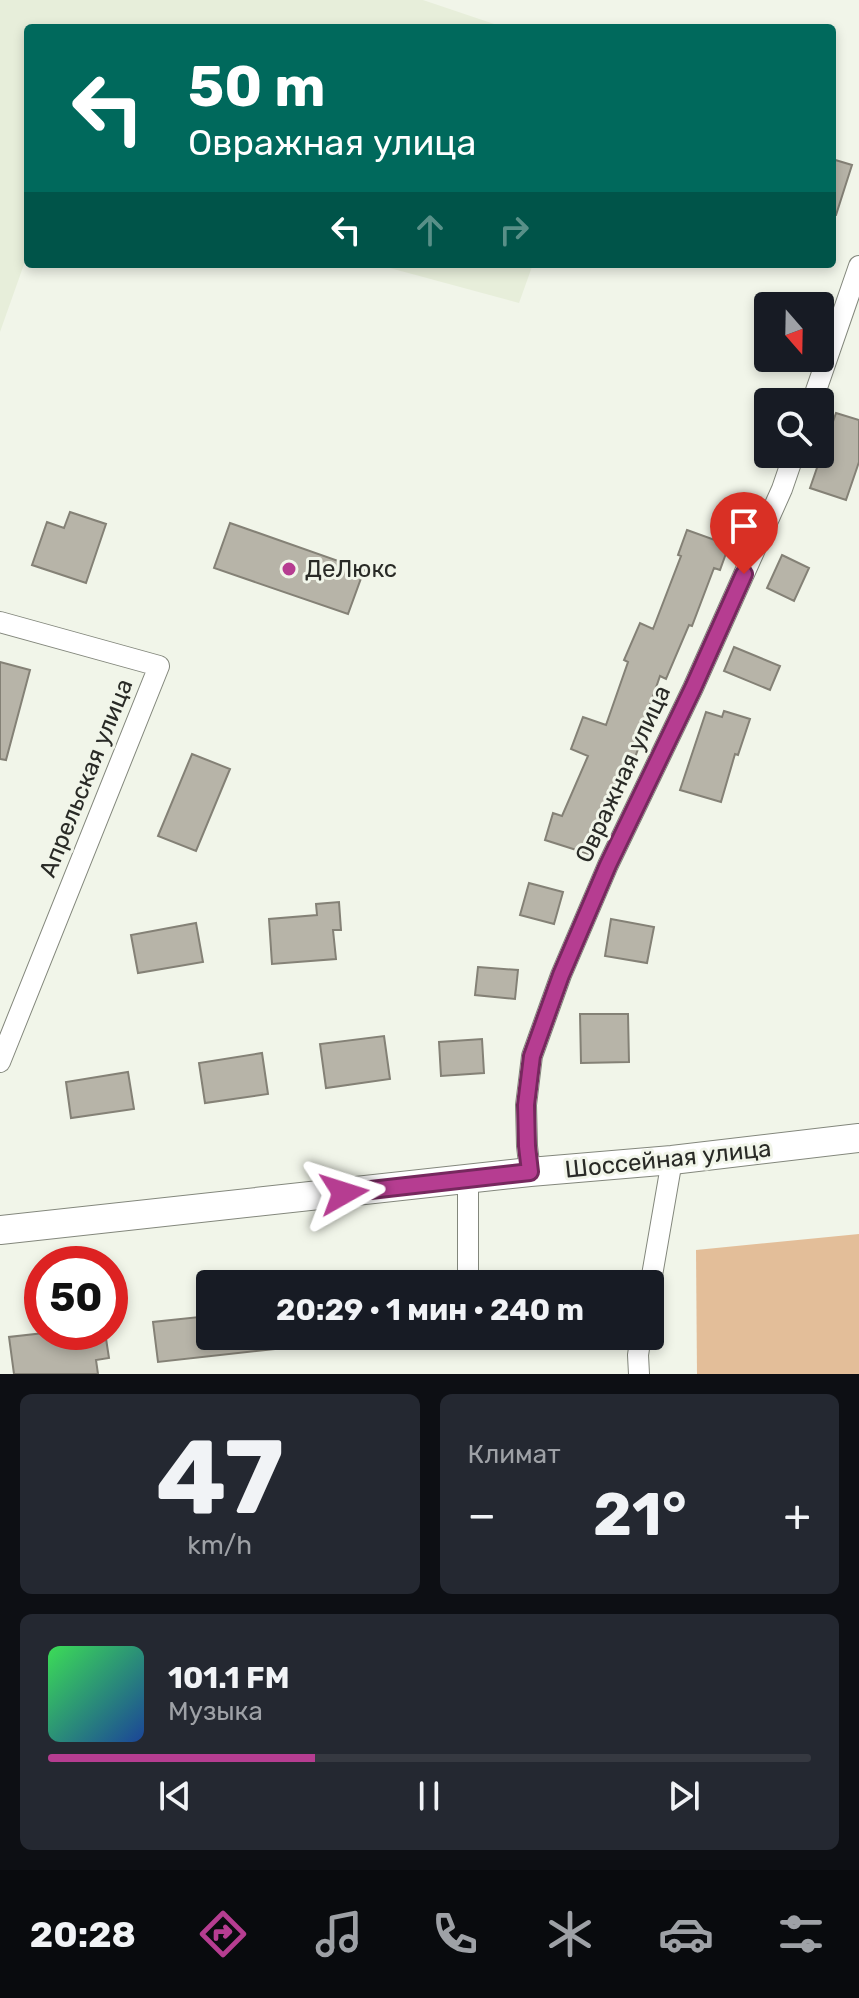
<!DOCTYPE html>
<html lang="ru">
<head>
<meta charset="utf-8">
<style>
  body { margin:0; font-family:Rubik,sans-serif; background:#242831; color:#f1f3f6; height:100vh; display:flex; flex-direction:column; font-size:30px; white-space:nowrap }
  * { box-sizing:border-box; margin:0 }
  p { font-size:26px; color:#9ea1a6 }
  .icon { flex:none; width:44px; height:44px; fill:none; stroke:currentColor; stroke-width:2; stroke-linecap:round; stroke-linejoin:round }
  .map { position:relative; height:1374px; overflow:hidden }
  .panel { display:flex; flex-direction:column; gap:20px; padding:20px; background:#0d0f14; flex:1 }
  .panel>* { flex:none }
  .banner { position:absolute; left:24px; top:24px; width:812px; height:244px; border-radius:8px; box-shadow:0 4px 12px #0003; background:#00695c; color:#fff; overflow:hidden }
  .needle { width:52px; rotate:160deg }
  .buttons { position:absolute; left:754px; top:292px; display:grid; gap:16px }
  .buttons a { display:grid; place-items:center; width:80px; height:80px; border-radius:8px; background:#171b24; box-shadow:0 4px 12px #0003; font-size:40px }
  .speed { position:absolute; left:24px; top:1246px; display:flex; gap:16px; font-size:40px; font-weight:700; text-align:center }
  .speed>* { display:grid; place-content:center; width:104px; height:104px; border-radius:50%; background:#171b24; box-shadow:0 4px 12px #0003; line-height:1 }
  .speed .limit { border:12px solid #d22; background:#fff; color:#111 }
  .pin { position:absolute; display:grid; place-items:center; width:68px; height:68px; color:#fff; margin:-82px -34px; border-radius:50% 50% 50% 0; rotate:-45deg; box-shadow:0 0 8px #0007 }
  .pin .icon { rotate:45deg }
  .me { position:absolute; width:88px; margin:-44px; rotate:84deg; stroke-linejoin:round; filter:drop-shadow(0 0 6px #0008) }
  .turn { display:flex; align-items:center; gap:28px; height:168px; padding:0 32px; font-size:36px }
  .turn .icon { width:104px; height:104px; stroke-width:2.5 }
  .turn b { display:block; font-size:56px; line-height:68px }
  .lanes { display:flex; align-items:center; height:76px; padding:0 32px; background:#0003; justify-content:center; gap:40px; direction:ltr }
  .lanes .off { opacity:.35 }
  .big { font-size:60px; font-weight:700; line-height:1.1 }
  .panel .widget { flex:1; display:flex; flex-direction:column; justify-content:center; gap:12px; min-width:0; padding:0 28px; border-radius:12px; background:#242831 }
  .panel .dial { align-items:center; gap:0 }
  .dial b { font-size:104px; line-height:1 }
  .song { display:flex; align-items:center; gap:24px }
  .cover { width:96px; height:96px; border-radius:12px; background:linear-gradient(135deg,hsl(130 70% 55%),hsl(220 70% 35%)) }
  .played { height:8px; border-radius:4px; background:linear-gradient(90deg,#b63d91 35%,#363941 35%) }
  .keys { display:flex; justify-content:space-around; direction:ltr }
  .heat { display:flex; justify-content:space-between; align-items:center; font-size:44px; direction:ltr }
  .panel .tiles { flex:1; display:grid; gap:20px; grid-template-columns:1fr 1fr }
  .widget:last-child { grid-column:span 2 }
  .trip { position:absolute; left:196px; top:1270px; width:468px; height:80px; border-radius:8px; background:#171b24; box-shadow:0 4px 12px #0003; font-weight:700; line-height:80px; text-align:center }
  .tabs { display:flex; height:128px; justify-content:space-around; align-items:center; background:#090b0e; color:#9ea1a6 }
  .tabs .icon { width:56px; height:56px }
  .tabs .selected { color:#b63d91 }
  .tabs b { font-size:36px; color:#f1f3f6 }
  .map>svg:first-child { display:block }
  .built { fill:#e7eeda }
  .green { fill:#e3be99 }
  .building { fill:#b7b4a8; stroke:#848176; stroke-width:2 }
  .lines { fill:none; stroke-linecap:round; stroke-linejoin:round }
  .minor-casing { stroke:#83877c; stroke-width:22 }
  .secondary-casing { stroke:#83877c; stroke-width:30 }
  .minor { stroke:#fff; stroke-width:20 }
  .secondary { stroke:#fff; stroke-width:28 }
  .route-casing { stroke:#76285e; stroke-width:20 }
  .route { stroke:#b63d91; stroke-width:14 }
  .poi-dot { fill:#b63d91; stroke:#f1f5e9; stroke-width:3 }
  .labels { text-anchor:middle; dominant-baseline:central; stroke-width:6; stroke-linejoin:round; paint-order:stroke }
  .poi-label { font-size:24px; fill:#292a26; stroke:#f1f5e9; text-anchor:start }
  .street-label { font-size:24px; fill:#292a26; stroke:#f1f5e9 }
</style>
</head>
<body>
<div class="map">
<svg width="859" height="1374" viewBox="0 0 859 1374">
  <rect width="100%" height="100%" fill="#f1f5e9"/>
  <path class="built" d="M0,0H423L506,28H28V253L0,332Z
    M375,264H533L519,303Z"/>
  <path class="green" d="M859,1234V1374H697L696,1250Z"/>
  <path class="building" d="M832,159L852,165L836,215H832Z
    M836,413L859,420V462L846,500L810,488Z
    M70,512L106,524L86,583L32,565L47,522L64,528Z
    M230,523L364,570L348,614L214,568Z
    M687,530L729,545L720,570L714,568L692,626L689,625L666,679L660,676L639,737L642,738L628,777L622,775L605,815L592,855L545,840L553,813L562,816L588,756L571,749L583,717L606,725L628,662L624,660L640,623L653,629L681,556L678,555Z
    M782,555L809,568L794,601L767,588Z
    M734,647L780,666L770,690L724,671Z
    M0,662L30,670L6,760L0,759Z
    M724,711L750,719L738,755L735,754L721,802L680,790L706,712L722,717Z
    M192,754L230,769L196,851L158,836Z
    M529,883L563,892L554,924L520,915Z
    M339,902L341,930H333L336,959L272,964L269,919L317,915L316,904Z
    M611,919L654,927L647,963L605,956Z
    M196,923L203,962L138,973L131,935Z
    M478,967L518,970L515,999L475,995Z
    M580,1014H628L629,1062L581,1063Z
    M384,1036L390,1079L326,1088L320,1044Z
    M482,1039L484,1073L441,1076L439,1042Z
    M262,1053L268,1094L205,1103L199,1063Z
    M128,1072L134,1109L71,1118L66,1082Z
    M199,1317L201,1336H273L274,1349L158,1362L153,1322Z
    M53,1332H105L109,1358L96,1360L98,1374H14L9,1337Z"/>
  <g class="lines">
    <defs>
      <path id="minor" d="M812,402L859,266
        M0,622L159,666L0,1062
        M530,1172L527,1146L526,1105L532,1056L561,975L608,865L693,688L782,489L794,454
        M468,1284V1179
        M650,1287L672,1160
        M639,1374L638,1355L641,1336"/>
      <path id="secondary" d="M0,1230L530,1172L672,1160L859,1138"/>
    </defs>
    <use href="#minor" class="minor-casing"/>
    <use href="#secondary" class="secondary-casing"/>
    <use href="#minor" class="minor"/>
    <use href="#secondary" class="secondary"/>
  </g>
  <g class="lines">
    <defs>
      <path id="route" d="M344,1193L530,1172L527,1146L526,1105L532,1056L561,975L608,865L693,688L744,574"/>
    </defs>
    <use href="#route" class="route-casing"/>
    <use href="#route" class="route"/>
  </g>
  <circle class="poi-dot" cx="289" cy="569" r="8"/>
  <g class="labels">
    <g class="poi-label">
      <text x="305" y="569">ДеЛюкс</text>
    </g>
    <g class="street-label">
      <text transform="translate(623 774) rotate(-65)">Овражная улица</text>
      <text transform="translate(86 778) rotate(-68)">Апрельская улица</text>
      <text transform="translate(668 1159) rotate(-6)">Шоссейная улица</text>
    </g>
  </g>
</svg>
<div class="buttons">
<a><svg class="needle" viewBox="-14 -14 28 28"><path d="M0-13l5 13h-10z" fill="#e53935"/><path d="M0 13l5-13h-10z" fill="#9ea1a6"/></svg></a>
<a><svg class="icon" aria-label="search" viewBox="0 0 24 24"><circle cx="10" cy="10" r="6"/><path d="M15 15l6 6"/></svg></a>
</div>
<div class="speed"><div class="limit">50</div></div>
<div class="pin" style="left:744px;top:574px;background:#d93025"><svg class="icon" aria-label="arrive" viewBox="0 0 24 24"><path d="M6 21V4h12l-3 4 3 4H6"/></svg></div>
<svg class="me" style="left:344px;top:1193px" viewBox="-20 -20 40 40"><path d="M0-17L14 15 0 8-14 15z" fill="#b63d91" stroke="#fff" stroke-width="4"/></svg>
<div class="trip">20:29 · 1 мин · 240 m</div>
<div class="banner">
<div class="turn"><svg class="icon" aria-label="left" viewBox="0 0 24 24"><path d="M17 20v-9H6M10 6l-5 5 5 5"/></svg><div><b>50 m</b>Овражная улица</div></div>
<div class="lanes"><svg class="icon" aria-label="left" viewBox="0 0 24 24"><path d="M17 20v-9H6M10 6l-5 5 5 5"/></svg><svg class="icon off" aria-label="ahead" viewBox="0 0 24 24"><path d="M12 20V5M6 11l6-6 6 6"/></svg><svg class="icon off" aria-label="right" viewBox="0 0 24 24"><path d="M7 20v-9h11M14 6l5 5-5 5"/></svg></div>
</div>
</div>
<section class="panel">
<div class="tiles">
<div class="widget dial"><b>47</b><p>km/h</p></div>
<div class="widget"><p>Климат</p>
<div class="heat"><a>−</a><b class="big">21°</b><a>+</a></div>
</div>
<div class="widget">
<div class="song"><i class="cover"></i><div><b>101.1 FM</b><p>Музыка</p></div></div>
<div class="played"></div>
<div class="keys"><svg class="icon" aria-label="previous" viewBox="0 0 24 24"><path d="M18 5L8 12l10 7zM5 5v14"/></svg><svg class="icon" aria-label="pause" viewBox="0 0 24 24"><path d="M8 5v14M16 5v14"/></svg><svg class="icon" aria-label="next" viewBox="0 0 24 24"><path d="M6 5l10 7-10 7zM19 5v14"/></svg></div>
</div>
</div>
</section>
<nav class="tabs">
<b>20:28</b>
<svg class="icon selected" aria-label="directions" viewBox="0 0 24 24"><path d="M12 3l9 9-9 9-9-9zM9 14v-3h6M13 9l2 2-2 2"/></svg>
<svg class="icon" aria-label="music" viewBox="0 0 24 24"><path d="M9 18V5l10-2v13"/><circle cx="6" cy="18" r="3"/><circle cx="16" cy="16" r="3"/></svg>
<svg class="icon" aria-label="phone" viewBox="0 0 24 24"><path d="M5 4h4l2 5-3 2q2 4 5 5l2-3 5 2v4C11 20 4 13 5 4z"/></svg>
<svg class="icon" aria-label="climate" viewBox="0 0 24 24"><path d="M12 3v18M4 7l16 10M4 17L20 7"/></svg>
<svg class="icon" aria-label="car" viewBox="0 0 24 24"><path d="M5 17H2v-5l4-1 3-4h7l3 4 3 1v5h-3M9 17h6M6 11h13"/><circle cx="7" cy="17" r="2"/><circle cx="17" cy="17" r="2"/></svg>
<svg class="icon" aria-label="filters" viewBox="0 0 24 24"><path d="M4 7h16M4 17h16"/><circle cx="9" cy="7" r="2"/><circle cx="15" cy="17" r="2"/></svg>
</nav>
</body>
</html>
